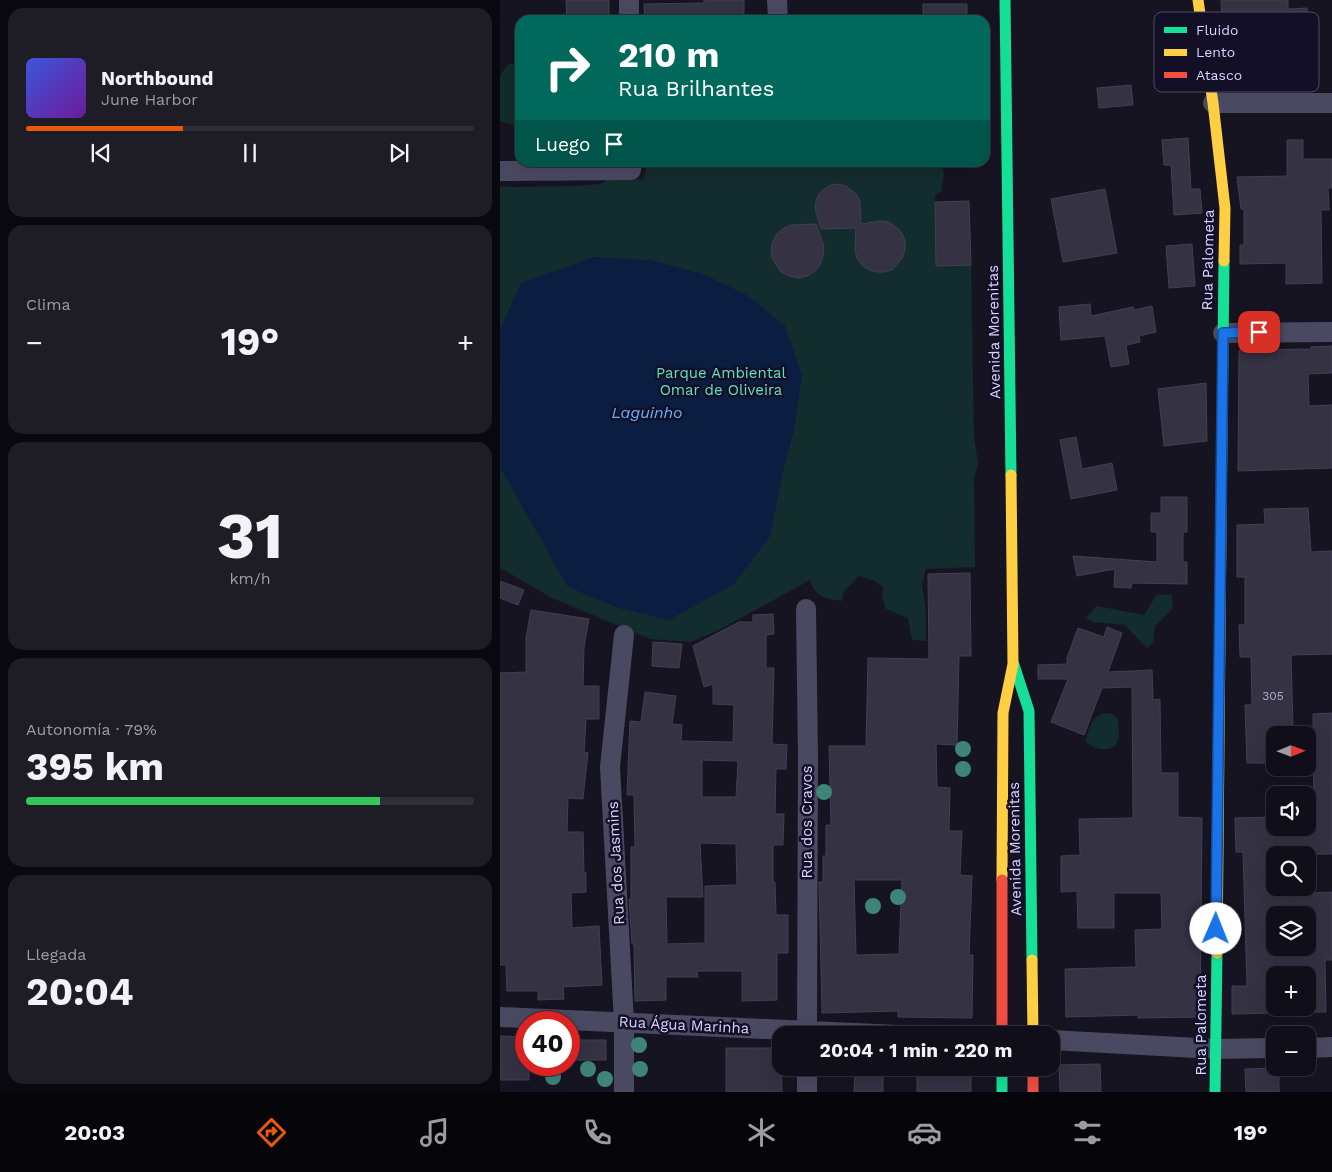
<!DOCTYPE html>
<html lang="es">
<head>
<meta charset="utf-8">
<style>
  body { margin:0; font-family:"Work Sans",sans-serif; background:#1e1d26; color:#f1f3f6; height:100vh; display:flex; flex-direction:column; font-size:19px; white-space:nowrap }
  * { box-sizing:border-box; margin:0 }
  p { font-size:16px; color:#9c9ca2 }
  .icon { flex:none; width:28px; height:28px; fill:none; stroke:currentColor; stroke-width:2; stroke-linecap:round; stroke-linejoin:round }
  .map { position:relative; flex:1; overflow:hidden }
  .panel { display:flex; flex-direction:column; gap:8px; padding:8px; background:#09080e; width:500px }
  .panel>* { flex:none }
  .hud { position:absolute; left:15px; top:15px; width:475px; height:152px; border-radius:15px; box-shadow:0 5px 20px #0002,0 0 0 1px #302f38; background:#00695c; color:#fff; overflow:hidden }
  .needle { width:32px; rotate:89deg }
  .controls { position:absolute; left:766px; top:726px; display:grid; gap:10px }
  .controls a { display:grid; place-items:center; width:50px; height:50px; border-radius:10px; background:#100f19; box-shadow:0 5px 20px #0002,0 0 0 1px #302f38; font-size:25px }
  .speed { position:absolute; left:15px; top:1011px; display:flex; gap:10px; font-size:25px; font-weight:700; text-align:center }
  .speed>* { display:grid; place-content:center; width:65px; height:65px; border-radius:50%; background:#100f19; box-shadow:0 5px 20px #0002,0 0 0 1px #302f38; line-height:1 }
  .speed .limit { border:8px solid #d22; background:#fff; color:#111 }
  .pin { position:absolute; display:grid; place-items:center; width:42px; height:42px; color:#fff; margin:-21px; border-radius:10px; box-shadow:0 2px 8px #0006 }
  .me { position:absolute; width:55px; margin:-28px; rotate:1deg; stroke-linejoin:round; filter:drop-shadow(0 0 4px #0008) }
  .turn { display:flex; align-items:center; gap:18px; height:105px; padding:0 20px; font-size:22px }
  .turn .icon { width:65px; height:65px; stroke-width:2.5 }
  .turn b { display:block; font-size:35px; line-height:42px }
  .then { display:flex; align-items:center; height:48px; padding:0 20px; background:#0003; gap:10px; font-size:19px }
  .big { font-size:38px; font-weight:700; line-height:1.1 }
  .panel .tile { flex:1; display:flex; flex-direction:column; justify-content:center; gap:8px; min-width:0; padding:0 18px; border-radius:15px; background:#1e1d26 }
  .panel .dial { align-items:center; gap:0 }
  .dial b { font-size:65px; line-height:1 }
  .song { display:flex; align-items:center; gap:15px }
  .cover { width:60px; height:60px; border-radius:8px; background:linear-gradient(135deg,hsl(230 70% 55%),hsl(280 70% 35%)) }
  .played { height:5px; border-radius:2px; background:linear-gradient(90deg,#ea580c 35%,#302f38 35%) }
  .keys { display:flex; justify-content:space-around; direction:ltr }
  .heat { display:flex; justify-content:space-between; align-items:center; font-size:28px; direction:ltr }
  .charge { height:8px; border-radius:4px; background:linear-gradient(90deg,#34c759 79%,#302f38 0) }
  .trip { position:absolute; left:272px; top:1026px; width:288px; height:50px; border-radius:15px; background:#100f19; box-shadow:0 5px 20px #0002,0 0 0 1px #302f38; font-weight:700; line-height:50px; text-align:center }
  .menu { display:flex; height:80px; justify-content:space-around; align-items:center; background:#06060a; color:#9c9ca2 }
  .menu .icon { width:35px; height:35px }
  .menu .selected { color:#ea580c }
  .menu b { font-size:22px; color:#f1f3f6 }
  main { display:flex; flex:1; min-height:0 }
  .map>svg:first-child { display:block }
  .green { fill:#132c2d }
  .water { fill:#0b1e41 }
  .building { fill:#343243; stroke:#433f54; fill-rule:evenodd }
  .lines { fill:none; stroke-linecap:round; stroke-linejoin:round }
  .street { stroke:#4a4962; stroke-width:20 }
  .fast { stroke:#16e098; stroke-width:11 }
  .slow { stroke:#ffcf43; stroke-width:11 }
  .jam { stroke:#f24e42; stroke-width:11 }
  .tree { fill:#3e8478 }
  .route-casing { stroke:#114b97; stroke-width:12 }
  .route { stroke:#1a73e8; stroke-width:9 }
  .labels { text-anchor:middle; dominant-baseline:central; stroke-width:5; stroke-linejoin:round; paint-order:stroke }
  .number-label { font-size:12px; fill:#b0acd0 }
  .street-label { font-size:15px; fill:#d9d4ff; stroke:#130f26 }
  .park-label { font-size:15px; fill:#5fe0c0; stroke:#130f26 }
  .water-label { font-size:16px; font-style:italic; fill:#62b6ff; stroke:#130f26 }
  .key { fill:#130f26; stroke:#4e4a67; stroke-width:1 }
  .key-label { font-size:14px; fill:#d9d4ff }
</style>
</head>
<body>
<main>
<section class="panel">
<div class="tile">
<div class="song"><i class="cover"></i><div><b>Northbound</b><p>June Harbor</p></div></div>
<div class="played"></div>
<div class="keys"><svg class="icon" aria-label="previous" viewBox="0 0 24 24"><path d="M18 5L8 12l10 7zM5 5v14"/></svg><svg class="icon" aria-label="pause" viewBox="0 0 24 24"><path d="M8 5v14M16 5v14"/></svg><svg class="icon" aria-label="next" viewBox="0 0 24 24"><path d="M6 5l10 7-10 7zM19 5v14"/></svg></div>
</div>
<div class="tile"><p>Clima</p>
<div class="heat"><a>−</a><b class="big">19°</b><a>+</a></div>
</div>
<div class="tile dial"><b>31</b><p>km/h</p></div>
<div class="tile"><p>Autonomía · 79%</p><b class="big">395 km</b><div class="charge"></div></div>
<div class="tile"><p>Llegada</p><b class="big">20:04</b></div>
</section>
<div class="map">
<svg width="832" height="1092" viewBox="0 0 832 1092">
  <rect width="100%" height="100%" fill="#161421"/>
  <path class="green" d="M9,63L20,67V127L0,121V75Z
    M249,162L442,164L444,174L441,192L435,195L436,226L442,258L437,266L471,265L474,436L478,464L474,478L475,567L426,569L422,585L426,612V641L412,640L408,618L386,609L382,597L383,587L375,581L359,576L343,593L342,601C325,599 315,597 310,580L221,629L191,642L150,639L52,598L0,568V187L73,186L101,184L109,178L127,176L143,180L147,164Z
    M657,594L672,595L673,608L655,626L653,643L647,648L625,625L593,622L586,618L597,606L644,615Z
    M606,713L613,714L618,720C618,726 620,734 618,740C614,754 593,750 585,741C589,729 592,715 606,713Z"/>
  <path class="water" d="M94,257L150,260L203,274L247,295L285,326L302,376L294,429L282,476L270,536L234,584L169,620L119,608L68,587L1,469L0,330L21,283Z"/>
  <path class="building" d="M66,0H109V20H67Z
    M204,0H244V20H145L144,4L204,3Z
    M721,0H788V9L807,8V43L756,45L757,66L724,67Z
    M423,4H467V20H423Z
    M631,85L633,105L599,108L597,88Z
    M688,138L691,189H700L702,213L674,215L671,165H664L662,140Z
    M787,140H803V159H832V188H828L829,210H821L822,283L786,284V263L740,264V245H744V209H741L737,177L787,176Z
    M338,184L346,186L357,195L360,202L361,224L380,221L389,222L396,227L402,233L405,241V249L403,257L393,269L385,272H377L369,270L362,265L357,258L355,249L356,228L321,229L315,208L316,201L319,194L324,189L331,185Z
    M605,189L617,253L563,262L551,199Z
    M469,201L471,265L436,266L435,202Z
    M316,224L324,247L323,256L320,265L315,271L307,276L298,278L289,276L281,272L272,258L271,250L273,241L277,234L284,228L292,225Z
    M692,244L695,286L669,288L666,246Z
    M590,304L591,316L633,307L634,310L652,306L656,332L639,336L640,342L626,345L629,364L611,367L605,336L561,340L559,307Z
    M832,346V373L808,374L809,406L832,405V468L738,471L739,350L811,349V347Z
    M706,383L707,441L664,446L658,389Z
    M576,437L582,469L612,463L617,490L571,499L560,440Z
    M661,497H687V532H683V562H687V584L632,583L631,588L614,587L615,569L577,576L573,556L657,562V532H651V513H661Z
    M808,508L811,552L832,551V654L791,655L793,728L775,729V763H747L745,705H752L751,657H740L739,625H745V577H737V525L765,524L764,509Z
    M470,573L471,656H459L457,745L436,744L437,787L450,788L449,831H462L460,875L472,876L469,955H473L472,1018L398,1017V1011L322,1013L319,882H323V856H326V825H331L329,746H366L368,658L429,659L428,574ZM354,880H402L399,954L356,955Z
    M0,581L24,590L18,605L0,598Z
    M31,610L89,619L84,647L83,686H99V719H86L84,752L88,753L83,799L68,798L67,832H83L84,873H86V892L71,893L72,928L99,926L102,985L63,987L64,999L38,1000V991H7L6,965H0V673L26,672V638Z
    M273,614L274,634L266,635V668H274L272,744L287,745L286,769H276L275,814H284L283,845H273V882H275L276,915H288V953H277V1000L242,1001V971H197L198,977H166V1000L135,1001L134,944H132L129,899H131V847H135L134,795H127L130,721L141,722L145,692L176,696L172,724L182,725L181,741L233,742L234,705L213,704V684L204,687L193,646L239,622H253V615ZM202,760L238,761L236,797H202ZM200,843L236,844L237,885L205,886V943L167,944L166,897H203Z
    M607,627L622,633L608,672L652,670L653,700L660,699L661,773H678V817L702,818L700,1017L638,1018V1015L566,1017L565,969L636,967L635,930L662,929L661,893H614V928H578L577,891L561,892V856L580,855L579,819L633,818L632,687L602,688L584,735L551,722L568,679H538V665L567,664V658L578,628L604,637Z
    M153,642L182,644L179,668L152,666Z
    M832,713V854H808V852H775V888H811V893L832,892V960H825L826,1012H808V971L772,972L773,1013L732,1014V986H747L743,852H736L735,818L775,817V828H808V818L814,817L813,714ZM775,915H808V948H775Z
    M0,1036L26,1037V1065H29V1080H0Z
    M73,1040H106V1060H73Z
    M226,1048H281L282,1092H226Z
    M600,1064L601,1092H560L559,1065Z
    M355,1068H383V1092H354Z
    M417,1068H471V1092H417Z
    M779,1068V1092H746L745,1069Z"/>
  <g class="lines">
    <path class="street" d="M129,0V20
      M277,0L278,20
      M713,103H832
      M0,171L131,170V162
      M723,333L832,332
      M306,609L308,759L307,1035
      M124,635L110,767L124,1022V1092
      M0,1017L398,1035
      M551,1040L715,1049L775,1048
      M808,1048L832,1047
      M307,1068V1092"/>
    <path class="fast" d="M505,0L511,475
      M721,527L724,261
      M514,665L529,711L532,960
      M502,1068V1092
      M715,1092L717,953"/>
    <path class="slow" d="M698,0L713,103L725,208L724,261
      M502,880L503,713L513,664L511,475
      M717,953L721,527
      M532,960L533,1035"/>
    <path class="jam" d="M502,1035V880
      M533,1068V1092"/>
  </g>
  <g class="tree">
    <circle cx="463" cy="749" r="8"/>
    <circle cx="463" cy="769" r="8"/>
    <circle cx="324" cy="792" r="8"/>
    <circle cx="398" cy="897" r="8"/>
    <circle cx="373" cy="906" r="8"/>
    <circle cx="139" cy="1045" r="8"/>
    <circle cx="88" cy="1069" r="8"/>
    <circle cx="140" cy="1069" r="8"/>
    <circle cx="53" cy="1077" r="8"/>
    <circle cx="105" cy="1079" r="8"/>
  </g>
  <g class="lines">
    <defs>
      <path id="route" d="M716,929L723,333L759,332"/>
    </defs>
    <use href="#route" class="route-casing"/>
    <use href="#route" class="route"/>
  </g>
  <g class="labels">
    <g class="number-label">
      <text x="773" y="696">305</text>
    </g>
    <g class="street-label">
      <text transform="translate(708 260) rotate(-89)">Rua Palometa</text>
      <text transform="translate(494 332) rotate(-91)">Avenida Morenitas</text>
      <text transform="translate(307 822) rotate(-90)">Rua dos Cravos</text>
      <text transform="translate(515 849) rotate(-91)">Avenida Morenitas</text>
      <text transform="translate(116 863) rotate(-93)">Rua dos Jasmins</text>
      <text transform="translate(184 1025) rotate(3)">Rua Água Marinha</text>
      <text transform="translate(701 1025) rotate(-90)">Rua Palometa</text>
    </g>
    <g class="park-label">
      <text x="221" y="373">Parque Ambiental<tspan x="221" dy="17">Omar de Oliveira</tspan></text>
    </g>
    <g class="water-label">
      <text x="147" y="412">Laguinho</text>
    </g>
  </g>
  <rect x="654" y="12" width="165" height="80" rx="8" class="key"/>
  <rect x="664" y="27" width="23" height="6" fill="#16e098"/>
  <rect x="664" y="49" width="23" height="7" fill="#ffcf43"/>
  <rect x="664" y="72" width="23" height="6" fill="#f24e42"/>
  <g class="key-label">
    <text x="696" y="35">Fluido</text>
    <text x="696" y="57">Lento</text>
    <text x="696" y="80">Atasco</text>
  </g>
</svg>
<div class="controls">
<a><svg class="needle" viewBox="-14 -14 28 28"><path d="M0-13l5 13h-10z" fill="#e53935"/><path d="M0 13l5-13h-10z" fill="#9c9ca2"/></svg></a>
<a><svg class="icon" aria-label="sound" viewBox="0 0 24 24"><path d="M4 9h4l5-4v14l-5-4H4zM17 9q2 3 0 6"/></svg></a>
<a><svg class="icon" aria-label="search" viewBox="0 0 24 24"><circle cx="10" cy="10" r="6"/><path d="M15 15l6 6"/></svg></a>
<a><svg class="icon" aria-label="layers" viewBox="0 0 24 24"><path d="M12 4l9 5-9 5-9-5zM3 14l9 5 9-5"/></svg></a>
<a>+</a>
<a>−</a>
</div>
<div class="speed"><div class="limit">40</div></div>
<div class="pin" style="left:759px;top:332px;background:#d93025"><svg class="icon" aria-label="arrive" viewBox="0 0 24 24"><path d="M6 21V4h12l-3 4 3 4H6"/></svg></div>
<svg class="me" style="left:716px;top:929px" viewBox="-20 -20 40 40"><circle r="19" fill="#fff"/><path d="M0-13L10 11 0 6-10 11z" fill="#1a73e8"/></svg>
<div class="trip">20:04 · 1 min · 220 m</div>
<div class="hud">
<div class="turn"><svg class="icon" aria-label="right" viewBox="0 0 24 24"><path d="M7 20v-9h11M14 6l5 5-5 5"/></svg><div><b>210 m</b>Rua Brilhantes</div></div>
<div class="then">Luego<svg class="icon" aria-label="arrive" viewBox="0 0 24 24"><path d="M6 21V4h12l-3 4 3 4H6"/></svg></div>
</div>
</div>
</main>
<nav class="menu">
<b>20:03</b>
<svg class="icon selected" aria-label="directions" viewBox="0 0 24 24"><path d="M12 3l9 9-9 9-9-9zM9 14v-3h6M13 9l2 2-2 2"/></svg>
<svg class="icon" aria-label="music" viewBox="0 0 24 24"><path d="M9 18V5l10-2v13"/><circle cx="6" cy="18" r="3"/><circle cx="16" cy="16" r="3"/></svg>
<svg class="icon" aria-label="phone" viewBox="0 0 24 24"><path d="M5 4h4l2 5-3 2q2 4 5 5l2-3 5 2v4C11 20 4 13 5 4z"/></svg>
<svg class="icon" aria-label="climate" viewBox="0 0 24 24"><path d="M12 3v18M4 7l16 10M4 17L20 7"/></svg>
<svg class="icon" aria-label="car" viewBox="0 0 24 24"><path d="M5 17H2v-5l4-1 3-4h7l3 4 3 1v5h-3M9 17h6M6 11h13"/><circle cx="7" cy="17" r="2"/><circle cx="17" cy="17" r="2"/></svg>
<svg class="icon" aria-label="filters" viewBox="0 0 24 24"><path d="M4 7h16M4 17h16"/><circle cx="9" cy="7" r="2"/><circle cx="15" cy="17" r="2"/></svg>
<b>19°</b>
</nav>
</body>
</html>
